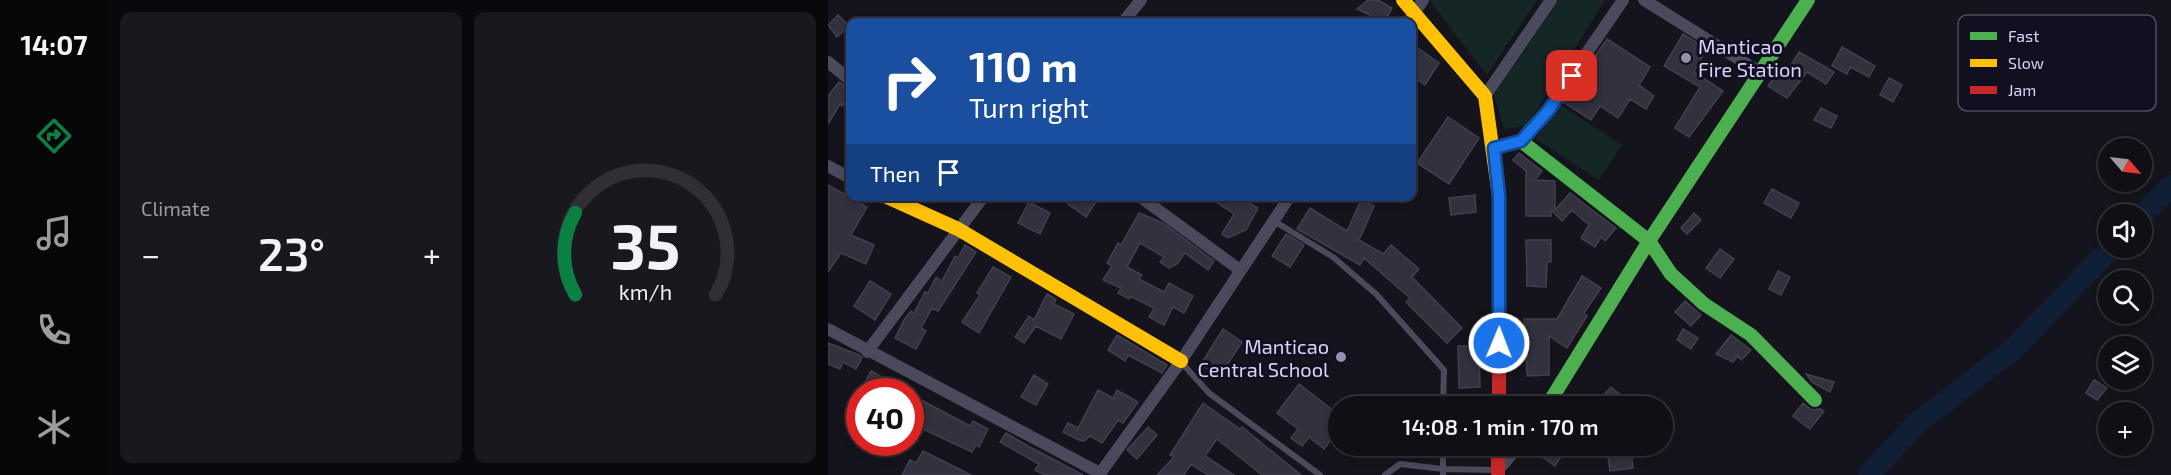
<!DOCTYPE html>
<html lang="en">
<head>
<meta charset="utf-8">
<style>
  body { margin:0; font-family:"Exo 2",sans-serif; background:#19181e; color:#f1f3f6; height:100vh; display:flex; flex-direction:column; font-size:22px; white-space:nowrap }
  * { box-sizing:border-box; margin:0 }
  p { font-size:20px; color:#9c9ca0 }
  .icon { flex:none; width:33px; height:33px; fill:none; stroke:currentColor; stroke-width:2; stroke-linecap:round; stroke-linejoin:round }
  .map { position:relative; flex:1; overflow:hidden }
  .side { display:flex; flex-direction:column; gap:12px; padding:12px; background:#09080c; width:720px }
  .side>* { flex:none }
  .top-card { position:absolute; left:18px; top:18px; width:570px; height:183px; border-radius:12px; box-shadow:0 3px 9px #0003,0 0 0 2px #302f34; background:#1a4fa0; color:#fff; overflow:hidden }
  .needle { width:39px; rotate:118deg }
  .buttons { position:absolute; left:1270px; top:138px; display:grid; gap:12px }
  .buttons a { display:grid; place-items:center; width:54px; height:54px; border-radius:50%; background:#100f15; box-shadow:0 3px 9px #0003,0 0 0 2px #302f34; font-size:30px }
  .speed { position:absolute; left:18px; top:378px; display:flex; gap:12px; font-size:30px; font-weight:700; text-align:center }
  .speed>* { display:grid; place-content:center; width:78px; height:78px; border-radius:50%; background:#100f15; box-shadow:0 3px 9px #0003,0 0 0 2px #302f34; line-height:1 }
  .speed .limit { border:9px solid #d22; background:#fff; color:#111 }
  .pin { position:absolute; display:grid; place-items:center; width:51px; height:51px; color:#fff; margin:-26px; border-radius:12px; box-shadow:0 3px 9px #0006 }
  .me { position:absolute; width:66px; margin:-33px; rotate:1deg; stroke-linejoin:round; filter:drop-shadow(0 0 4px #0008) }
  .turn { display:flex; align-items:center; gap:21px; height:126px; padding:0 24px; font-size:27px }
  .turn .icon { width:78px; height:78px; stroke-width:2.5 }
  .turn b { display:block; font-size:42px; line-height:51px }
  .then { display:flex; align-items:center; height:57px; padding:0 24px; background:#0003; gap:12px; font-size:22px }
  .big { font-size:45px; font-weight:600; line-height:1.1 }
  .side .tile { flex:1; display:flex; flex-direction:column; justify-content:center; gap:9px; min-width:0; padding:0 21px; border-radius:12px; background:#19181e }
  .side .dial { align-items:center; gap:0 }
  .dial svg { height:156px; overflow:visible; fill:none; stroke:#302f34; stroke-width:7; stroke-linecap:round; text-anchor:middle }
  .dial text { fill:#f1f3f6; stroke:none }
  .heat { display:flex; justify-content:space-between; align-items:center; font-size:33px; direction:ltr }
  .side .tiles { flex:1; display:grid; gap:12px; grid-template-columns:repeat(2,1fr) }
  .trip { position:absolute; left:500px; top:396px; width:345px; height:60px; border-radius:30px; background:#100f15; box-shadow:0 3px 9px #0003,0 0 0 2px #302f34; font-weight:600; line-height:60px; text-align:center }
  main { display:flex; flex:1; min-height:0 }
  .tabs { display:flex; flex-direction:column; width:108px; justify-content:space-around; align-items:center; background:#060608; color:#9c9ca0 }
  .tabs .icon { width:42px; height:42px }
  .tabs .current { color:#0b8043 }
  .tabs b { font-size:27px; color:#f1f3f6 }
  .map>svg:first-child { display:block }
  .green { fill:#142626 }
  .lines { fill:none; stroke-linecap:round; stroke-linejoin:round }
  .river { stroke:#101f36; stroke-width:22 }
  .building { fill:#33313e; stroke:#413f4f; stroke-width:1.5 }
  .lane { stroke:#4b4a5c; stroke-width:6 }
  .street { stroke:#4b4a5c; stroke-width:12 }
  .fast { stroke:#4caf50; stroke-width:14 }
  .slow { stroke:#ffc107; stroke-width:14 }
  .jam { stroke:#c62828; stroke-width:14 }
  .route-casing { stroke:#114b97; stroke-width:15 }
  .route { stroke:#1a73e8; stroke-width:10 }
  .poi-dot { fill:#9491ac; stroke:#121020; stroke-width:2 }
  .labels { text-anchor:middle; dominant-baseline:central; stroke-width:6; stroke-linejoin:round; paint-order:stroke }
  .poi-label { font-size:20px; fill:#d8d4f9; stroke:#121020; text-anchor:start }
  .key { fill:#121020; stroke:#4d4b61; stroke-width:1.5 }
  .key-label { font-size:16px; fill:#d8d4f9 }
</style>
</head>
<body>
<main>
<nav class="tabs">
<b>14:07</b>
<svg class="icon current" aria-label="directions" viewBox="0 0 24 24"><path d="M12 3l9 9-9 9-9-9zM9 14v-3h6M13 9l2 2-2 2"/></svg>
<svg class="icon" aria-label="music" viewBox="0 0 24 24"><path d="M9 18V5l10-2v13"/><circle cx="6" cy="18" r="3"/><circle cx="16" cy="16" r="3"/></svg>
<svg class="icon" aria-label="phone" viewBox="0 0 24 24"><path d="M5 4h4l2 5-3 2q2 4 5 5l2-3 5 2v4C11 20 4 13 5 4z"/></svg>
<svg class="icon" aria-label="climate" viewBox="0 0 24 24"><path d="M12 3v18M4 7l16 10M4 17L20 7"/></svg>
</nav>
<section class="side">
<div class="tiles">
<div class="tile"><p>Climate</p>
<div class="heat"><a>−</a><b class="big">23°</b><a>+</a></div>
</div>
<div class="tile dial"><svg viewBox="0 0 100 80">
<path d="M14 69A42 42 0 1 1 86 69"/>
<path d="M14 69A42 42 0 0 1 14 27" stroke="#0b8043"/>
<text x="50" y="56" font-size="32" font-weight="700">35</text>
<text x="50" y="72" font-size="11">km/h</text>
</svg></div>
</div>
</section>
<div class="map">
<svg width="1343" height="475" viewBox="0 0 1343 475">
  <rect width="100%" height="100%" fill="#15141c"/>
  <path class="green" d="M601,0H709L659,75Z
    M731,0H777L699,126L676,129L666,95Z
    M731,104L794,145L771,180L708,139Z"/>
  <g class="lines">
    <path class="river" d="M1314,216L1343,186
      M1041,475L1089,423L1183,351L1283,248"/>
  </g>
  <path class="building" d="M540,0H550L564,8L557,22L529,9Z
    M10,15L21,26L9,37L0,25Z
    M855,34L879,49L866,72L895,91L861,137L847,128L872,87L836,66Z
    M779,39L822,67L811,85L826,96L818,109L802,99L790,118L772,106L763,120L735,102Z
    M584,44L611,63L597,85L584,76Z
    M1014,47L1047,66L1041,77L1022,67L1019,74L1004,66Z
    M971,52L1006,72L998,84L979,72L959,98L940,86L952,69L958,73Z
    M1061,78L1074,85L1065,102L1052,95Z
    M11,82L22,89V95L14,106L12,104L0,124V96Z
    M993,108L1009,116L1003,128L986,120Z
    M620,117L651,138L621,184L589,163Z
    M691,153L714,171L707,180L727,181V210L742,193L788,228L777,241L773,237L767,247L753,238L761,225L744,210L734,221L723,210V216H698V171L685,160Z
    M0,185L39,207L23,235L46,245L38,264L13,253L0,272Z
    M944,189L971,203L963,218L936,203Z
    M647,195L648,212L623,215L621,198Z
    M245,196H272L258,217L240,204Z
    M379,196H427L421,203L430,208L418,230L400,238L394,234L406,214Z
    M533,200L546,206L531,240L555,254L563,245L591,269L584,277L634,328L619,343L578,302L582,298L536,258L532,265L469,229L482,208L519,231Z
    M201,202L222,213L212,234L190,223Z
    M311,213L335,223L386,261L380,270L357,253L349,264L341,268L332,262L336,257L312,243L299,267L314,275L311,279L336,292L341,283L365,296L356,313L345,307L336,325L321,317L326,308L302,296L301,299L290,293L293,288L275,280L284,266L279,263L290,243L293,245Z
    M866,213L873,220L859,234L853,228Z
    M458,234L476,245L462,267L444,256Z
    M698,240H723V262H719L718,287L699,286Z
    M137,245L148,252L110,311L104,308L93,328L98,331L88,349L67,338L76,320L83,311L86,313L97,292L100,293L108,277L114,281L127,256L130,258Z
    M892,249L906,259L892,278L878,268Z
    M165,267L183,277L151,333L134,322L152,295L149,293Z
    M950,271L962,277L953,295L941,289Z
    M754,276L773,288L756,313L759,316L739,348L721,336V375L699,376L696,319H729Z
    M42,281L63,294L47,320L26,306Z
    M219,294L228,299L226,304L246,314L233,339L208,326L196,343L187,337L201,316L206,320Z
    M857,301L873,315L863,326L847,312Z
    M395,329L414,342L391,378L373,364Z
    M855,329L870,338L863,349L849,340Z
    M289,335L339,365L334,373L300,355L297,361L280,350Z
    M903,335L923,350L913,360L910,356L905,362L888,354Z
    M0,343L31,355L34,358L28,369L15,362L12,369L0,364Z
    M630,346H651L652,387L631,388Z
    M43,371L65,383L67,379L86,392H32Z
    M978,374L1006,382L1002,392L985,383Z
    M206,375L220,384L208,405L193,397Z
    M1266,380L1279,388L1269,400L1258,393Z
    M471,384L510,414V431L496,449L481,437L474,446L463,438L470,429L449,413Z
    M783,387L806,406H766Z
    M270,390L285,398L289,390L310,402L295,423L290,420L274,443L262,436L256,441L251,440L235,432L240,423L250,428Z
    M82,394L142,426L145,421L160,429L151,447L148,445L144,452L82,423Z
    M375,403L412,429L414,427L473,475H434L389,439L377,456L406,475H380L363,464L356,475H329L346,457L342,455Z
    M975,403L984,410L992,409L996,411L982,429L965,416Z
    M320,427L329,435L309,459L299,450Z
    M178,433L200,446L255,475H217L207,470L211,464L172,442Z
    M631,446H650V456H631Z
    M699,446H729L735,450V453L727,466Z
    M803,447L805,468L782,471L779,450Z
    M95,451L143,475H74L82,460L88,463Z"/>
  <g class="lines">
    <path class="lane" d="M446,221L505,257L548,294L616,370L615,406
      M353,362L381,393L492,475
      M557,475L572,464L615,469L670,470
      M615,475V446"/>
    <path class="street" d="M816,0L933,73
      M295,22L313,0
      M580,22L595,0
      M0,62L22,80
      M657,96L723,0
      M693,141L719,111L795,0
      M0,166L22,178
      M311,196L412,270
      M0,329L272,473
      M39,352L156,196
      M753,446L757,450
      M670,470L691,446
      M271,475L353,361L462,196"/>
    <path class="fast" d="M666,148L693,141L821,241L843,274L876,304L923,335L987,400
      M719,406L821,241L980,0"/>
    <path class="slow" d="M575,0L657,96L671,196V310
      M57,196L130,229L353,361"/>
    <path class="jam" d="M671,310V406
      M670,446V475"/>
  </g>
  <g class="lines">
    <defs>
      <path id="route" d="M671,343V196L666,148L693,141L720,111L744,76"/>
    </defs>
    <use href="#route" class="route-casing"/>
    <use href="#route" class="route"/>
  </g>
  <g class="poi-dot">
    <circle cx="858" cy="58" r="6"/>
    <circle cx="513" cy="357" r="6"/>
  </g>
  <g class="labels">
    <g class="poi-label">
      <text x="870" y="46">Manticao<tspan x="870" dy="23">Fire Station</tspan></text>
      <text x="501" y="346" text-anchor="end">Manticao<tspan x="501" dy="23">Central School</tspan></text>
    </g>
  </g>
  <rect x="1130" y="15" width="198" height="96" rx="9" class="key"/>
  <rect x="1142" y="32" width="27" height="8" fill="#4caf50"/>
  <rect x="1142" y="59" width="27" height="8" fill="#ffc107"/>
  <rect x="1142" y="86" width="27" height="8" fill="#c62828"/>
  <g class="key-label">
    <text x="1180" y="42">Fast</text>
    <text x="1180" y="69">Slow</text>
    <text x="1180" y="96">Jam</text>
  </g>
</svg>
<div class="buttons">
<a><svg class="needle" viewBox="-14 -14 28 28"><path d="M0-13l5 13h-10z" fill="#e53935"/><path d="M0 13l5-13h-10z" fill="#9c9ca0"/></svg></a>
<a><svg class="icon" aria-label="sound" viewBox="0 0 24 24"><path d="M4 9h4l5-4v14l-5-4H4zM17 9q2 3 0 6"/></svg></a>
<a><svg class="icon" aria-label="search" viewBox="0 0 24 24"><circle cx="10" cy="10" r="6"/><path d="M15 15l6 6"/></svg></a>
<a><svg class="icon" aria-label="layers" viewBox="0 0 24 24"><path d="M12 4l9 5-9 5-9-5zM3 14l9 5 9-5"/></svg></a>
<a>+</a>
</div>
<div class="speed"><div class="limit">40</div></div>
<div class="pin" style="left:744px;top:76px;background:#d93025"><svg class="icon" aria-label="arrive" viewBox="0 0 24 24"><path d="M6 21V4h12l-3 4 3 4H6"/></svg></div>
<svg class="me" style="left:671px;top:343px" viewBox="-20 -20 40 40"><circle r="17" fill="#1a73e8" stroke="#fff" stroke-width="3"/><path d="M0-11L8 9 0 5-8 9z" fill="#fff"/></svg>
<div class="trip">14:08 · 1 min · 170 m</div>
<div class="top-card">
<div class="turn"><svg class="icon" aria-label="right" viewBox="0 0 24 24"><path d="M7 20v-9h11M14 6l5 5-5 5"/></svg><div><b>110 m</b>Turn right</div></div>
<div class="then">Then<svg class="icon" aria-label="arrive" viewBox="0 0 24 24"><path d="M6 21V4h12l-3 4 3 4H6"/></svg></div>
</div>
</div>
</main>
</body>
</html>
